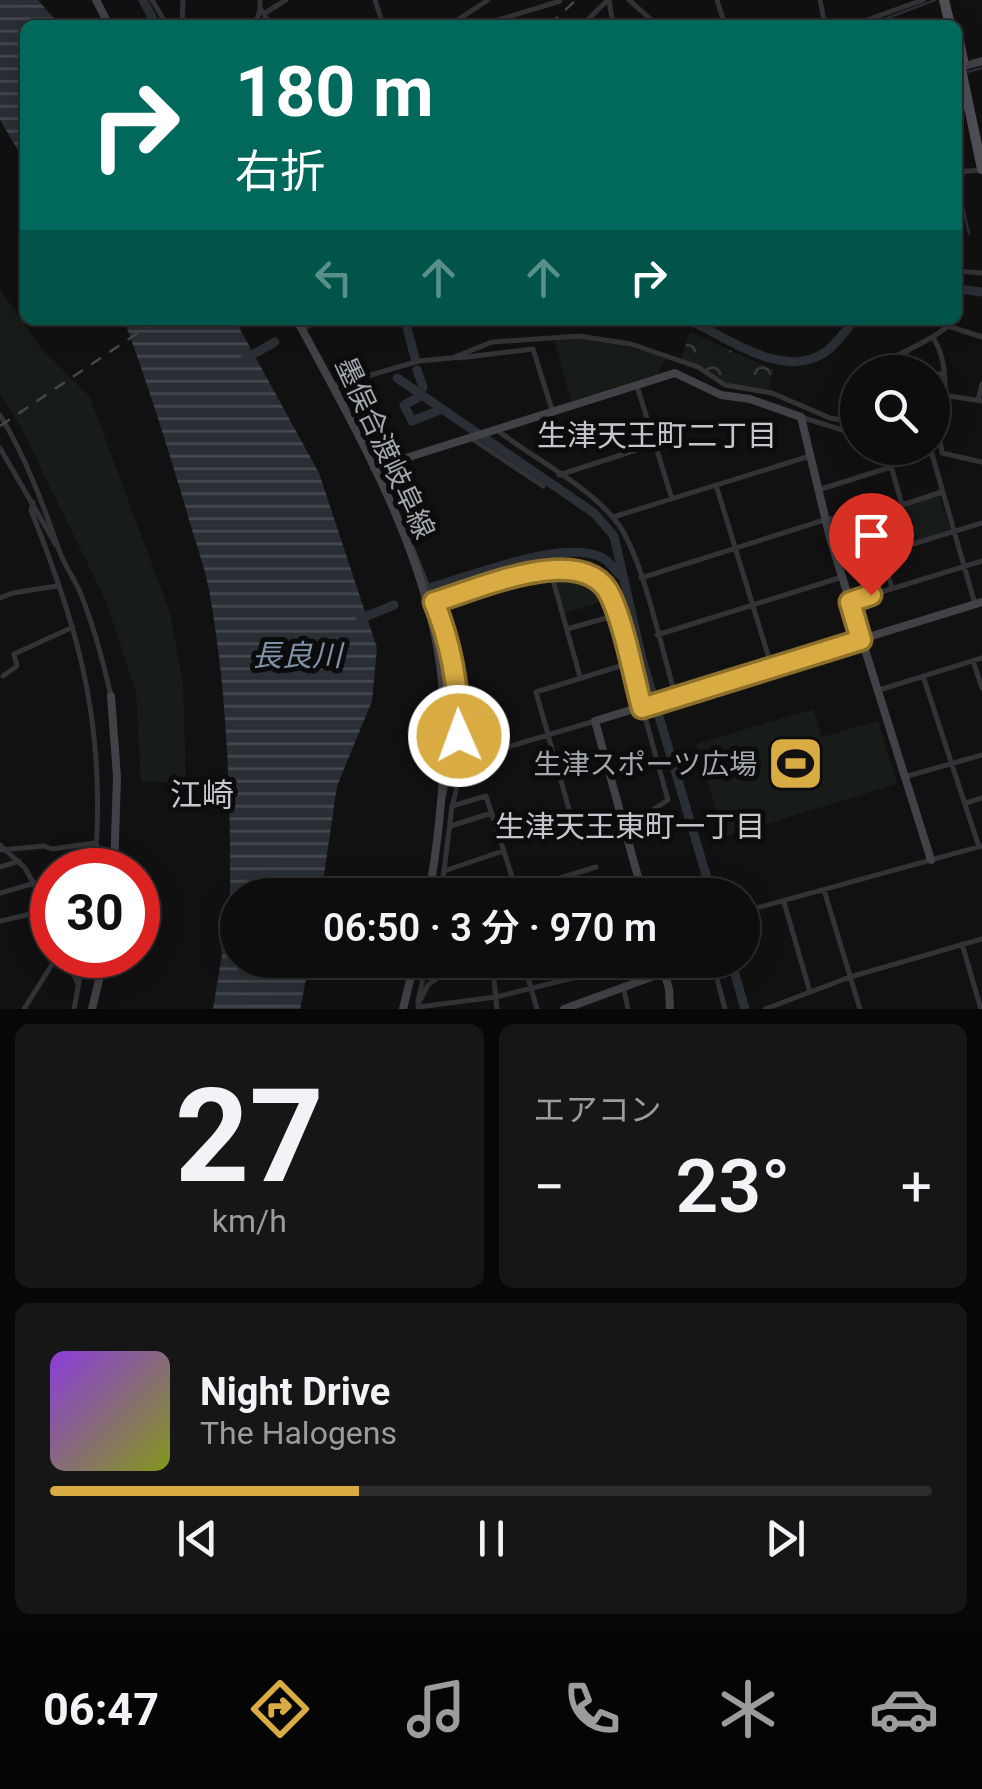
<!DOCTYPE html>
<html lang="ja">
<head>
<meta charset="utf-8">
<style>
  body { margin:0; font-family:Roboto,"Noto Sans JP",sans-serif; background:#161617; color:#f1f3f6; height:100vh; display:flex; flex-direction:column; font-size:38px; white-space:nowrap }
  * { box-sizing:border-box; margin:0 }
  p { font-size:32px; color:#9a9c9e }
  .icon { flex:none; width:55px; height:55px; fill:none; stroke:currentColor; stroke-width:2; stroke-linecap:round; stroke-linejoin:round }
  .map { position:relative; height:1009px; overflow:hidden }
  .drawer { display:flex; flex-direction:column; gap:15px; padding:15px; background:#070708; flex:1 }
  .drawer>* { flex:none }
  .guide { position:absolute; left:20px; top:20px; width:942px; height:305px; border-radius:15px; box-shadow:0 5px 25px #0003,0 0 0 2px #2d2d2e; background:#00695c; color:#fff; overflow:hidden }
  .controls { position:absolute; left:840px; top:355px; display:grid; gap:20px }
  .controls a { display:grid; place-items:center; width:110px; height:110px; border-radius:50%; background:#0d0d0e; box-shadow:0 5px 25px #0003,0 0 0 2px #2d2d2e; font-size:50px }
  .speed { position:absolute; left:30px; top:848px; display:flex; gap:20px; font-size:50px; font-weight:700; text-align:center }
  .speed>* { display:grid; place-content:center; width:130px; height:130px; border-radius:50%; background:#0d0d0e; box-shadow:0 5px 25px #0003,0 0 0 2px #2d2d2e; line-height:1 }
  .speed .limit { border:15px solid #d22; background:#fff; color:#111 }
  .pin { position:absolute; display:grid; place-items:center; width:85px; height:85px; color:#fff; margin:-102px -42px; border-radius:50% 50% 50% 0; rotate:-45deg; box-shadow:0 0 10px #0007 }
  .pin .icon { rotate:45deg }
  .me { position:absolute; width:110px; margin:-55px; rotate:358deg; stroke-linejoin:round; filter:drop-shadow(0 0 8px #0008) }
  .turn { display:flex; align-items:center; gap:35px; height:210px; padding:0 50px; font-size:45px }
  .turn .icon { width:130px; height:130px; stroke-width:2.5 }
  .turn b { display:block; font-size:70px; line-height:85px }
  .lanes { display:flex; align-items:center; height:95px; padding:0 50px; background:#0003; justify-content:center; gap:50px; direction:ltr }
  .lanes .off { opacity:.35 }
  .big { font-size:75px; font-weight:600; line-height:1.1 }
  .drawer .tile { flex:1; display:flex; flex-direction:column; justify-content:center; gap:15px; min-width:0; padding:0 35px; border-radius:15px; background:#161617 }
  .drawer .dial { align-items:center; gap:0 }
  .dial b { font-size:130px; line-height:1 }
  .song { display:flex; align-items:center; gap:30px }
  .cover { width:120px; height:120px; border-radius:15px; background:linear-gradient(135deg,hsl(270 70% 55%),hsl(70 70% 35%)) }
  .played { height:10px; border-radius:5px; background:linear-gradient(90deg,#d9ac43 35%,#2d2d2e 35%) }
  .keys { display:flex; justify-content:space-around; direction:ltr }
  .heat { display:flex; justify-content:space-between; align-items:center; font-size:55px; direction:ltr }
  .drawer .tiles { flex:1; display:grid; gap:15px; grid-template-columns:1fr 1fr }
  .tile:last-child { grid-column:span 2 }
  .trip { position:absolute; left:220px; top:878px; width:540px; height:100px; border-radius:50px; background:#0d0d0e; box-shadow:0 5px 25px #0003,0 0 0 2px #2d2d2e; font-weight:600; line-height:100px; text-align:center }
  .tabs { display:flex; height:160px; justify-content:space-around; align-items:center; background:#050506; color:#9a9c9e }
  .tabs .icon { width:70px; height:70px }
  .tabs .active { color:#d9ac43 }
  .tabs b { font-size:45px; color:#f1f3f6 }
  .map>svg:first-child { display:block }
  .green { fill:#181c19 }
  .forest { fill:url(#forest-crowns) }
  .water { fill:url(#water-rules) }
  .lines { fill:none; stroke-linecap:round; stroke-linejoin:round }
  .stream { stroke:#292f34; stroke-width:2.5 }
  .river { stroke:#292f34; stroke-width:9 }
  .street { stroke:#333337; stroke-width:5 }
  .secondary { stroke:#414247; stroke-width:8 }
  .primary { stroke:#4f5055; stroke-width:10 }
  .rail { stroke:#46474c; stroke-width:2.5; stroke-dasharray:12 10; stroke-linecap:butt }
  .route-casing { stroke:#8d702c; stroke-width:25 }
  .route { stroke:#d9ac43; stroke-width:18 }
  .labels { text-anchor:middle; dominant-baseline:central; stroke-width:10; stroke-linejoin:round; paint-order:stroke }
  .street-label { font-size:28px; fill:#a4a8b1; stroke:#0c0c0d }
  .poi-label { font-size:28px; fill:#a4a8b1; stroke:#0c0c0d; text-anchor:end }
  .neighbourhood-label { font-size:30px; fill:#c5c7ce; stroke:#0c0c0d }
  .water-label { font-size:30px; font-style:italic; fill:#7f93a8; stroke:#0c0c0d }
  .quarter-label { font-size:32px; fill:#c5c7ce; stroke:#0c0c0d }
</style>
</head>
<body>
<div class="map">
<svg width="982" height="1009" viewBox="0 0 982 1009">
  <defs>
    <pattern id="forest-crowns" width="20" height="18" patternUnits="userSpaceOnUse" patternTransform="scale(2.5)"><rect width="20" height="18" fill="#181c19"/><path d="M2 6a3 3 0 1 1 6 0M12 15a3 3 0 1 1 6 0" fill="none" stroke="#373a38"/></pattern>
    <pattern id="water-rules" width="6" height="5" patternUnits="userSpaceOnUse" patternTransform="scale(2.5)"><rect width="6" height="5" fill="#292f34"/><path d="M0 2.5h6" fill="none" stroke="#454a4f"/></pattern>
  </defs>
  <rect width="100%" height="100%" fill="#111112"/>
  <path class="green" d="M0,289L42,349L90,397L170,613L183,684L186,783L141,782L136,692L106,601L21,428L0,394Z
    M571,337L610,341L666,358L657,374L571,401L554,340Z
    M939,495L950,530L907,543L896,508Z
    M553,572L589,577L610,600L565,613Z
    M813,709L822,737L878,721L897,784L724,837L696,744Z"/>
  <path class="forest" d="M690,332L774,370L768,390L728,384L681,360Z"/>
  <path class="water" d="M0,0H38L60,25H25V162L0,120Z
    M124,320H235L319,473L377,648L372,701L337,786L321,895H238V960H310L300,1009H213L222,954L218,923L230,910C231,803 228,695 209,590C204,563 193,536 186,509C167,445 147,382 124,320Z"/>
  <g class="lines">
    <path class="stream" d="M869,25L935,0
      M964,73L982,68
      M958,175H964
      M958,184L969,234"/>
    <path class="river" d="M143,0L156,25
      M958,289L982,292
      M405,320L415,358
      M689,320C728,338 787,383 828,350C838,342 846,330 854,320
      M307,325L315,320
      M243,360L275,342
      M417,370L423,387L417,398L404,405L412,421L442,409
      M397,378L594,513L614,536L642,659L712,895
      M432,587C471,576 565,538 603,558C609,561 615,570 620,575
      M360,619L394,605
      M731,960L745,1009"/>
    <path class="street" d="M152,0L167,25
      M375,0L383,25
      M609,0L613,25
      M629,0L657,25
      M717,0L725,25
      M820,0L825,25
      M262,11L271,25
      M265,13L286,0
      M182,25L183,0
      M254,25L260,11V0
      M450,25L488,0
      M482,25L560,1
      M582,25L606,2
      M853,25L923,0
      M958,172L979,170
      M958,214L962,213
      M958,271L982,273
      M934,339C946,358 950,399 937,419L942,453
      M458,358L533,349L553,413
      M871,372C895,352 925,346 948,326L982,337
      M884,372L883,368L909,350
      M932,374H943
      M333,386L419,361L452,358L492,342L579,336L631,344L698,367L725,385L772,393L830,418L843,420L847,416L849,395L858,385
      M637,386L672,499
      M943,395L982,401
      M978,400L982,384
      M0,415C26,458 43,504 59,550C64,565 74,578 80,592C94,626 103,661 111,696
      M801,417L858,435
      M497,430C533,458 587,485 615,520C642,551 662,653 676,697
      M471,438L543,486
      M0,448L56,545
      M886,448L902,505
      M905,448L932,454L975,604
      M942,453L982,462
      M559,475L655,444
      M716,485L771,665
      M818,490L891,467
      M33,502L31,510C75,621 102,709 97,832C97,844 93,857 91,870
      M868,511L892,588
      M613,517L810,456
      M412,547L434,602C478,589 580,541 610,595C621,614 623,641 630,663L668,800L625,828L578,841L536,692L630,663
      M880,554L982,523
      M550,569L580,677
      M641,578L824,520L902,505L942,492
      M0,598L13,593L57,586
      M434,602C456,656 470,750 452,806L486,796L518,895
      M849,602L982,561
      M567,629L617,615
      M657,635L842,577
      M973,661L982,688
      M3,676L17,666L14,654L73,627
      M923,676L979,847
      M879,690L982,658
      M504,748L595,721
      M904,777L982,755
      M444,794L459,736L444,680
      M966,803L982,798
      M451,826L491,813
      M0,845L25,868L52,917
      M97,845L99,870
      M0,850L44,846L52,849L95,843
      M0,867L19,861
      M444,871L452,806
      M516,888L534,886L596,867
      M824,890L860,1009
      M0,893L35,883
      M440,895L444,871L503,851
      M784,902L810,992
      M742,912L982,846
      M0,921L48,910
      M962,944L981,1009
      M65,955L78,984
      M492,960L497,1009
      M523,960L537,1009
      M712,960L725,1009
      M432,965L493,960
      M665,972L683,960
      M624,990L628,1009
      M418,1001L427,960
      M418,1004L428,985L442,975L449,964
      M418,1007L496,997L577,977
      M24,1009L58,955
      M74,1009L84,955
      M765,1009L850,977L982,939"/>
    <path class="secondary" d="M96,0L109,25
      M961,67L982,61
      M297,320C356,430 430,555 442,681C448,752 441,825 429,895
      M374,468L675,373L721,395L750,399L801,417L830,538L931,860
      M111,696L117,777L114,870
      M643,895L595,721L982,602
      M661,960L669,989L670,1009
      M92,1009L105,955
      M403,1009L415,960
      M564,1009L665,972"/>
    <path class="primary" d="M944,0L950,25
      M958,36L963,60
      M958,55L982,169"/>
    <path class="rail" d="M549,25L576,0
      M0,426L157,320"/>
  </g>
  <g class="lines">
    <defs>
      <path id="route" d="M459,736C459,690 452,645 434,602C476,590 586,539 611,597C625,628 633,674 642,708L861,640L850,602L871,595"/>
    </defs>
    <use href="#route" class="route-casing"/>
    <use href="#route" class="route"/>
  </g>
  <defs>
    <symbol id="stadium-square" viewBox="-11 -11 22 22"><rect x="-9" y="-9" width="18" height="18" rx="4" fill="#d9ac43" stroke="#0c0c0d"/><path d="M0-5a6.5 5 0 1 0 0 10a6.5 5 0 1 0 0-10ZM-3.5-1.8h7v3.6h-7Z" fill="#111"/></symbol>
  </defs>
  <g fill-rule="evenodd">
    <use href="#stadium-square" x="764" y="732" width="63" height="63"/>
  </g>
  <g class="labels">
    <g class="street-label">
      <text transform="translate(385 448) rotate(65)">墨俣合渡岐阜線</text>
    </g>
    <g class="poi-label">
      <text x="757" y="764">生津スポーツ広場</text>
    </g>
    <g class="neighbourhood-label">
      <text x="657" y="435">生津天王町二丁目</text>
      <text x="630" y="826">生津天王東町一丁目</text>
    </g>
    <g class="water-label">
      <text x="297" y="655">長良川</text>
    </g>
    <g class="quarter-label">
      <text x="202" y="795">江崎</text>
    </g>
  </g>
</svg>
<div class="controls">
<a><svg class="icon" aria-label="search" viewBox="0 0 24 24"><circle cx="10" cy="10" r="6"/><path d="M15 15l6 6"/></svg></a>
</div>
<div class="speed"><div class="limit">30</div></div>
<div class="pin" style="left:871px;top:595px;background:#d93025"><svg class="icon" aria-label="arrive" viewBox="0 0 24 24"><path d="M6 21V4h12l-3 4 3 4H6"/></svg></div>
<svg class="me" style="left:459px;top:736px" viewBox="-20 -20 40 40"><circle r="17" fill="#d9ac43" stroke="#fff" stroke-width="3"/><path d="M0-11L8 9 0 5-8 9z" fill="#fff"/></svg>
<div class="trip">06:50 · 3 分 · 970 m</div>
<div class="guide">
<div class="turn"><svg class="icon" aria-label="right" viewBox="0 0 24 24"><path d="M7 20v-9h11M14 6l5 5-5 5"/></svg><div><b>180 m</b>右折</div></div>
<div class="lanes"><svg class="icon off" aria-label="left" viewBox="0 0 24 24"><path d="M17 20v-9H6M10 6l-5 5 5 5"/></svg><svg class="icon off" aria-label="ahead" viewBox="0 0 24 24"><path d="M12 20V5M6 11l6-6 6 6"/></svg><svg class="icon off" aria-label="ahead" viewBox="0 0 24 24"><path d="M12 20V5M6 11l6-6 6 6"/></svg><svg class="icon" aria-label="right" viewBox="0 0 24 24"><path d="M7 20v-9h11M14 6l5 5-5 5"/></svg></div>
</div>
</div>
<section class="drawer">
<div class="tiles">
<div class="tile dial"><b>27</b><p>km/h</p></div>
<div class="tile"><p>エアコン</p>
<div class="heat"><a>−</a><b class="big">23°</b><a>+</a></div>
</div>
<div class="tile">
<div class="song"><i class="cover"></i><div><b>Night Drive</b><p>The Halogens</p></div></div>
<div class="played"></div>
<div class="keys"><svg class="icon" aria-label="previous" viewBox="0 0 24 24"><path d="M18 5L8 12l10 7zM5 5v14"/></svg><svg class="icon" aria-label="pause" viewBox="0 0 24 24"><path d="M8 5v14M16 5v14"/></svg><svg class="icon" aria-label="next" viewBox="0 0 24 24"><path d="M6 5l10 7-10 7zM19 5v14"/></svg></div>
</div>
</div>
</section>
<nav class="tabs">
<b>06:47</b>
<svg class="icon active" aria-label="directions" viewBox="0 0 24 24"><path d="M12 3l9 9-9 9-9-9zM9 14v-3h6M13 9l2 2-2 2"/></svg>
<svg class="icon" aria-label="music" viewBox="0 0 24 24"><path d="M9 18V5l10-2v13"/><circle cx="6" cy="18" r="3"/><circle cx="16" cy="16" r="3"/></svg>
<svg class="icon" aria-label="phone" viewBox="0 0 24 24"><path d="M5 4h4l2 5-3 2q2 4 5 5l2-3 5 2v4C11 20 4 13 5 4z"/></svg>
<svg class="icon" aria-label="climate" viewBox="0 0 24 24"><path d="M12 3v18M4 7l16 10M4 17L20 7"/></svg>
<svg class="icon" aria-label="car" viewBox="0 0 24 24"><path d="M5 17H2v-5l4-1 3-4h7l3 4 3 1v5h-3M9 17h6M6 11h13"/><circle cx="7" cy="17" r="2"/><circle cx="17" cy="17" r="2"/></svg>
</nav>
</body>
</html>
